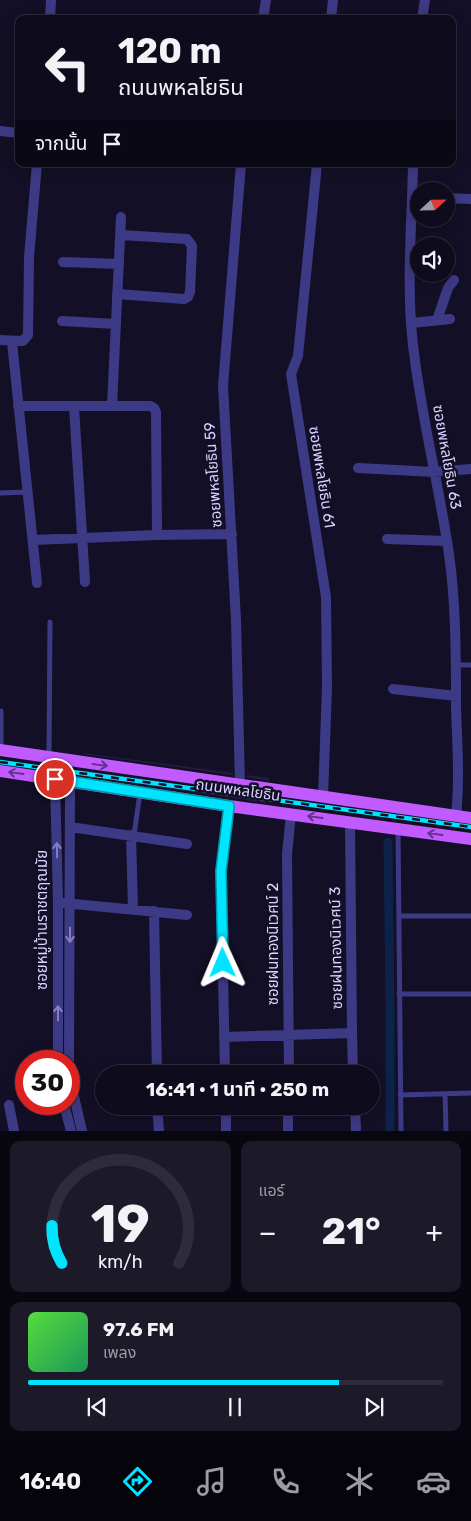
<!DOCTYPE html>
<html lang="th">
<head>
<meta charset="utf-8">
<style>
  body { margin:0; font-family:Rubik,"Noto Sans Thai",sans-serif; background:#1c1929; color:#f1f3f6; height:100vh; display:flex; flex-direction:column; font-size:19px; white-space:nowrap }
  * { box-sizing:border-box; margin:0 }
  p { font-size:16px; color:#9b9ba3 }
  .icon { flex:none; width:28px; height:28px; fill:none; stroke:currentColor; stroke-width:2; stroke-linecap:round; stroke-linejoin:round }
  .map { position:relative; height:1131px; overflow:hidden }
  .sheet { display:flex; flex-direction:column; gap:10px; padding:10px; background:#08060f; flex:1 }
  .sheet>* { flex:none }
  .banner { position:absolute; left:15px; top:15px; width:441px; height:152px; border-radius:10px; box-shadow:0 2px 12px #0003,0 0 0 1px #2e2b3b; background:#0e0b1c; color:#f1f3f6; overflow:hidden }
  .needle { width:32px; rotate:68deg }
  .buttons { position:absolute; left:410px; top:182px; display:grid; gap:10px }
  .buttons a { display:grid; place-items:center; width:45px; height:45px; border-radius:50%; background:#0e0b1c; box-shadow:0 2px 12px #0003,0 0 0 1px #2e2b3b; font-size:25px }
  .speed { position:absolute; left:15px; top:1050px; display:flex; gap:10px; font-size:25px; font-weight:700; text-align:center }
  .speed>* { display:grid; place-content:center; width:65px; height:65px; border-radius:50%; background:#0e0b1c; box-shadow:0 2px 12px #0003,0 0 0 1px #2e2b3b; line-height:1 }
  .speed .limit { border:8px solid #d22; background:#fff; color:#111 }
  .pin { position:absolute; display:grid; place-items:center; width:42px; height:42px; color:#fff; margin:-21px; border:2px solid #fff; border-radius:50%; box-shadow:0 1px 5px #0007 }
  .me { position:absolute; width:55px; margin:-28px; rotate:359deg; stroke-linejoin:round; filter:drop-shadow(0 0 4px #0008) }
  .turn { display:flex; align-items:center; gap:18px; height:105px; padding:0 20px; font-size:22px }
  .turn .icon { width:65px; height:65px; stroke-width:2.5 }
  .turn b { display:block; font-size:35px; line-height:42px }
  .then { display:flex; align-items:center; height:48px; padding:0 20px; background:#0003; gap:10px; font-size:19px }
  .big { font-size:38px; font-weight:700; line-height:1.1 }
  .sheet .tile { flex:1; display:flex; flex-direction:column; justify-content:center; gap:8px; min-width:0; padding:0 18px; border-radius:10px; background:#1c1929 }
  .sheet .dial { align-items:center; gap:0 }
  .dial svg { height:130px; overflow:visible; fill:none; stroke:#2e2b3b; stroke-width:7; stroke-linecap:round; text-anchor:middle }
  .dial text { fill:#f1f3f6; stroke:none }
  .song { display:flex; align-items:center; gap:15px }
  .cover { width:60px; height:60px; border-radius:8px; background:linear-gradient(135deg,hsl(110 70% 55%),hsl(150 70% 35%)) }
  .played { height:5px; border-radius:2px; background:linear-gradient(90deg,#00e5ff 75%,#2e2b3b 75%) }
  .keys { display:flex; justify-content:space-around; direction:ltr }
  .heat { display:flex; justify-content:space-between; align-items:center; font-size:28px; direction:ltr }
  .sheet .tiles { flex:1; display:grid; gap:10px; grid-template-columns:1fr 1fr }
  .tile:last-child { grid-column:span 2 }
  .trip { position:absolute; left:95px; top:1065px; width:285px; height:50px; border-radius:25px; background:#0e0b1c; box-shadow:0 2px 12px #0003,0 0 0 1px #2e2b3b; font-weight:700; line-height:50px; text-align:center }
  .dock { display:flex; height:80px; justify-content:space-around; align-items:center; background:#06040b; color:#9b9ba3 }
  .dock .icon { width:35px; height:35px }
  .dock .active { color:#00e5ff }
  .dock b { font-size:22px; color:#f1f3f6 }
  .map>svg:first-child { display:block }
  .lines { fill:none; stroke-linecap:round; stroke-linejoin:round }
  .canal { stroke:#0c2248; stroke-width:9 }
  .building { fill:#241b47 }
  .lane { stroke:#3d3a85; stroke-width:5 }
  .street { stroke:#3d3a85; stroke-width:10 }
  .primary { stroke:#c25bff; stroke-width:12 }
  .rail-casing { stroke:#00e5ff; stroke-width:4.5 }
  .rail { stroke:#130f26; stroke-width:2.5; stroke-dasharray:8; stroke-linecap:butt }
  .oneway { stroke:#623188 }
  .oneway2 { stroke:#837fbc }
  .route-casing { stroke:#0095a6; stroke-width:12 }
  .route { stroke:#00e5ff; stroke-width:9 }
  .labels { text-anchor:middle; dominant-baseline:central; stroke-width:5; stroke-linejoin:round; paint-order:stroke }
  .street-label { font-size:15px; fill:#d9d4ff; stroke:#130f26 }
</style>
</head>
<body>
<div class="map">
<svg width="471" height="1131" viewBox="0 0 471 1131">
  <rect width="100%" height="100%" fill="#130f26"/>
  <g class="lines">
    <path class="canal" d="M388,842L390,1012V1131"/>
  </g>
  <path class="building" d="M84,753L233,773V775L83,754Z
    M81,770L267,797L266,803L80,775Z
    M247,775L269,778V781L247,777Z"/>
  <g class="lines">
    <path class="lane" d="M0,493L28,492
      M456,665H471
      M1,748V711
      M49,756L50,622
      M398,829L401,1131
      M134,835L140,793
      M399,916H471
      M399,994H471
      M445,1094L446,1131
      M400,1095L471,1093"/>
    <path class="street" d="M50,19L51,0
      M263,19L266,0
      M331,19L333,0
      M422,19L425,0
      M0,131L19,133
      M317,164L298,356L291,374L326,597L327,687L323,797
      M413,164C412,224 406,285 413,345C421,416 439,485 449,554C456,604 456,656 456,706C457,742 460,779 456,816
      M446,198L471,199
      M63,262L119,264
      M117,294L184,299L188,297L190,292L192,246L187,239L121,235
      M437,320L448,288L454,280
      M62,321L115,324
      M412,323L450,319
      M0,340L23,341L28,335L29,257L37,164
      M12,342L37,583
      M18,406H150L154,408L156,412L157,535
      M112,406L121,217
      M74,407L85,582
      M358,468L434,472L471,469
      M387,539L446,541
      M33,540L157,535L232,534
      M393,689L456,696
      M55,779L58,903V1061
      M240,785L236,620L223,386L241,164
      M350,822L352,1033L353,1074
      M70,827L187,844
      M131,835L133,909
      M64,903L187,915
      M154,911L157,1074
      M224,1037L352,1033
      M69,1061L70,781
      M69,1065L70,1079L82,1131
      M225,1074L221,871L229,806
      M289,1074L287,854L291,814
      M64,1104L71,1131
      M9,1105L14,1131
      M157,1106L159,1131
      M226,1106V1131
      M355,1106L356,1131
      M288,1131V1106"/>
    <path class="primary" d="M0,750L471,818
      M0,771L229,806L471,839"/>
    <defs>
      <path id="rail" d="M0,762L471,827"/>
    </defs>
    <use href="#rail" class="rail-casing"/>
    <use href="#rail" class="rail"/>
  </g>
  <defs><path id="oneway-shaft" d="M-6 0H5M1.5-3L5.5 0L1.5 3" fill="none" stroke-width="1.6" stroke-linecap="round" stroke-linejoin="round" transform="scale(1.25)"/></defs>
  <g class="oneway">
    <use href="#oneway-shaft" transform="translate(100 765) rotate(8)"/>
    <use href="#oneway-shaft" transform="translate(16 773) rotate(-172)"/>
    <use href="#oneway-shaft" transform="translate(315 817) rotate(-172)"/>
    <use href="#oneway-shaft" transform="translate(435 834) rotate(-172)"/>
  </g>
  <g class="oneway2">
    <use href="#oneway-shaft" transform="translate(57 850) rotate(-91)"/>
    <use href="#oneway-shaft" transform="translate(70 935) rotate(90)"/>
    <use href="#oneway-shaft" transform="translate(58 1013) rotate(-90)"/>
  </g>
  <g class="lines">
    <defs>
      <path id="route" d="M55,779L229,806L221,871L223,963"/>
    </defs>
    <use href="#route" class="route-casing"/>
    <use href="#route" class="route"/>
  </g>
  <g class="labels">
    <g class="street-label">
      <text transform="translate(447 457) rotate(80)">ซอยพหลโยธิน 63</text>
      <text transform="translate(213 475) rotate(-94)">ซอยพหลโยธิน 59</text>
      <text transform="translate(322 477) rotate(81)">ซอยพหลโยธิน 61</text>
      <text transform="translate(238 790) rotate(8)">ถนนพหลโยธิน</text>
      <text transform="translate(42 920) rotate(-90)">ซอยหมู่บ้านราชตฤณมัย</text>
      <text transform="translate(273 944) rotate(-90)">ซอยฝนทองนิเวศน์ 2</text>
      <text transform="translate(336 948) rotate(-91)">ซอยฝนทองนิเวศน์ 3</text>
    </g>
  </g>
</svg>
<div class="buttons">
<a><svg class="needle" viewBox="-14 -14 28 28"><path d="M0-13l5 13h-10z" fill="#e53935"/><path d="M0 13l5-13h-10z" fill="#9b9ba3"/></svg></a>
<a><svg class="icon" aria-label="sound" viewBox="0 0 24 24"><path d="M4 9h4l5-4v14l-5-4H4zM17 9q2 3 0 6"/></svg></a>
</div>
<div class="speed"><div class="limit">30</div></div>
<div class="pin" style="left:55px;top:779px;background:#d93025"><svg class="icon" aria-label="arrive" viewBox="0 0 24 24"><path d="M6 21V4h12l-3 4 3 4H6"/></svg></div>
<svg class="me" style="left:223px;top:963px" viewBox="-20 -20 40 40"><path d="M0-17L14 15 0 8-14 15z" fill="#00e5ff" stroke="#fff" stroke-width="4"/></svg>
<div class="trip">16:41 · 1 นาที · 250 m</div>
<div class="banner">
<div class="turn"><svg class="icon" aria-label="left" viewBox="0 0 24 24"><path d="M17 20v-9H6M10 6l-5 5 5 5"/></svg><div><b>120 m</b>ถนนพหลโยธิน</div></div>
<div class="then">จากนั้น<svg class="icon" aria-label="arrive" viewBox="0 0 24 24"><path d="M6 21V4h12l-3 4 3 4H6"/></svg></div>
</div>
</div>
<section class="sheet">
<div class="tiles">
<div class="tile dial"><svg viewBox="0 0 100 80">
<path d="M14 69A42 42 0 1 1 86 69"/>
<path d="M14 69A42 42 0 0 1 8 46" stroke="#00e5ff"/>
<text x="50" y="56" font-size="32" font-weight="700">19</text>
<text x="50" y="72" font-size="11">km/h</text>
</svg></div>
<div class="tile"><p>แอร์</p>
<div class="heat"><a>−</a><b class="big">21°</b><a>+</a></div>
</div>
<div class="tile">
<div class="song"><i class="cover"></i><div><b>97.6 FM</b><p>เพลง</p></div></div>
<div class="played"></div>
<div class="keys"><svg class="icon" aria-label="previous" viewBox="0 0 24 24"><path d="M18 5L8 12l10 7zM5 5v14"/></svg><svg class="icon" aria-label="pause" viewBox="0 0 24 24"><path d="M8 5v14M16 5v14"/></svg><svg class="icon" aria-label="next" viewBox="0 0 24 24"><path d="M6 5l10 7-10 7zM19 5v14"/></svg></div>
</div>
</div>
</section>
<nav class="dock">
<b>16:40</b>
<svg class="icon active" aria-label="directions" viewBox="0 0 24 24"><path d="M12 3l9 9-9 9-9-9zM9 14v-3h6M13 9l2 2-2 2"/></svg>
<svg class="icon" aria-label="music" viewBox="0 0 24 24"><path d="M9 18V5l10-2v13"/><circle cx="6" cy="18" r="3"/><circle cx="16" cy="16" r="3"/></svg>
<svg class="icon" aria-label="phone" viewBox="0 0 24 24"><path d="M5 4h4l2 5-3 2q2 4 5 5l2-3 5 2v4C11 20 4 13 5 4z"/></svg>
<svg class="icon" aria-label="climate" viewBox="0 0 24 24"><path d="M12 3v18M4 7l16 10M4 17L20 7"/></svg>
<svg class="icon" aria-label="car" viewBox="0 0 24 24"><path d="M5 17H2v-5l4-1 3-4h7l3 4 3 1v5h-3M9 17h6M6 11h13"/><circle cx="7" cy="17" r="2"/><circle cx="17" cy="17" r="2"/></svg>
</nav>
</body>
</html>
